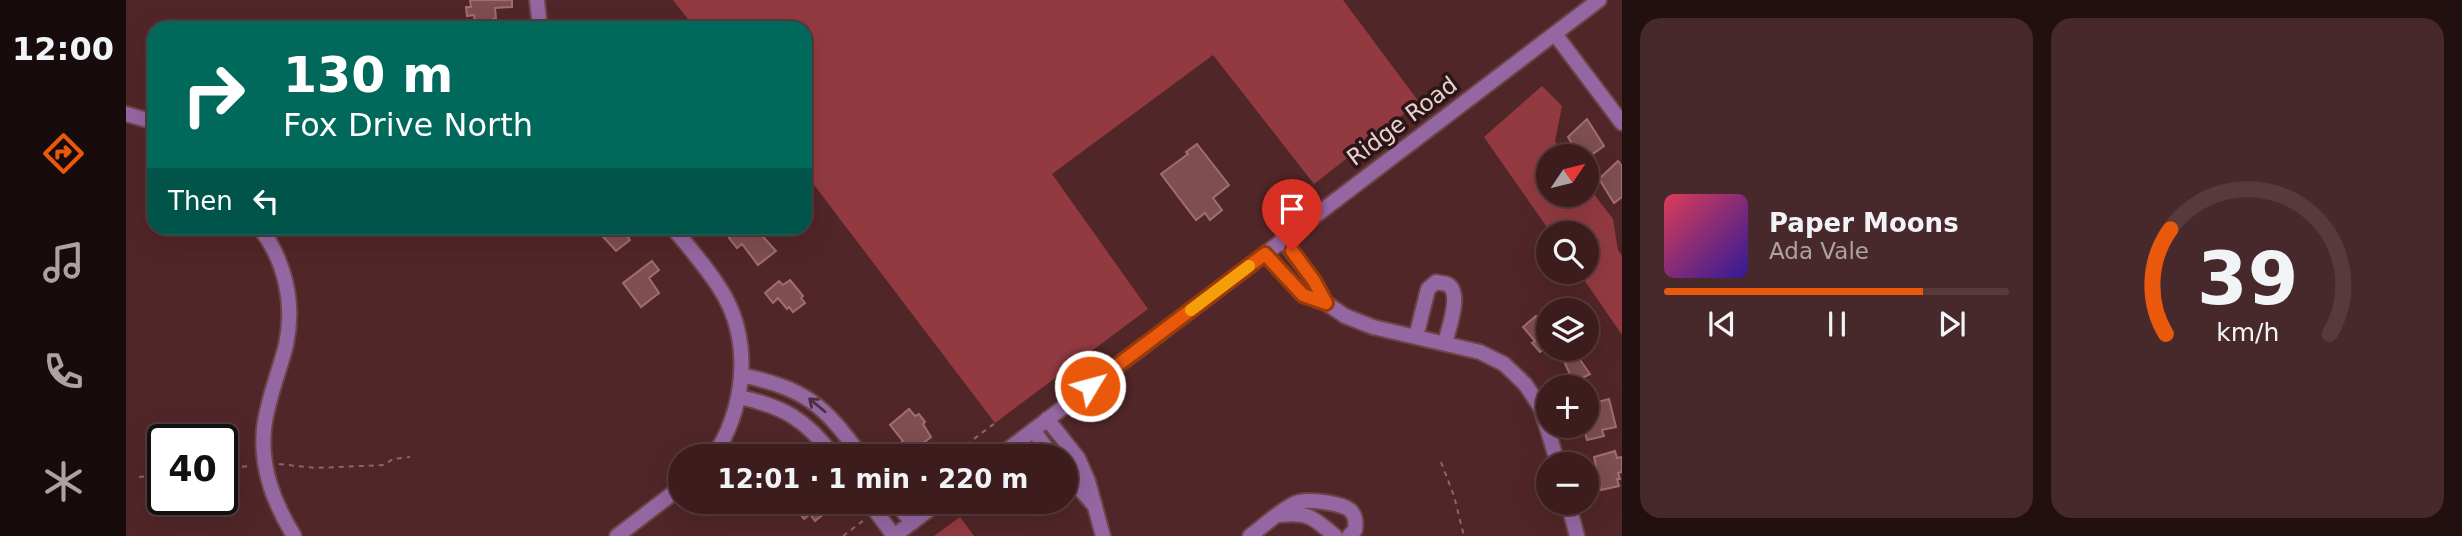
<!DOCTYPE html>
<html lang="en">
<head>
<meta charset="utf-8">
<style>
  body { margin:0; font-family:"DejaVu Sans",sans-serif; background:#48292b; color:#f1f3f6; height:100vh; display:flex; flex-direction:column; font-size:26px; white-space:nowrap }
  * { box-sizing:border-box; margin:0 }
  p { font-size:23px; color:#ada1a4 }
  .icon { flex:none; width:38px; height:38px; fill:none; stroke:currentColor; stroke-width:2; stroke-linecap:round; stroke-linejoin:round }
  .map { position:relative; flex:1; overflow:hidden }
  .panel { display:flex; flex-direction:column; gap:18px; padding:18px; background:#220f10; width:840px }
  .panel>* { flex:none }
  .banner { position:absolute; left:21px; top:21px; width:665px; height:214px; border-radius:21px; box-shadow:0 7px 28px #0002,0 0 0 2px #563a3c; background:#00695c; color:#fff; overflow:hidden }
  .needle { width:46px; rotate:55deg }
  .fabs { position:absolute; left:1410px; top:144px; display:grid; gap:14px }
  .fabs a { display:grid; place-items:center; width:63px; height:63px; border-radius:50%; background:#3d1c1e; box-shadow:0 7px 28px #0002,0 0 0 2px #563a3c; font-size:35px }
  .speed { position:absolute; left:21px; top:424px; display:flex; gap:14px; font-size:35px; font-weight:700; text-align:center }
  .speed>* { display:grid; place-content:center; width:91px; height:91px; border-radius:50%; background:#3d1c1e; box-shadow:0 7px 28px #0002,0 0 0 2px #563a3c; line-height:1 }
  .speed .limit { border:4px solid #111; border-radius:10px; background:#fff; color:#111 }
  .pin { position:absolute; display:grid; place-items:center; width:60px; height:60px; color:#fff; margin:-72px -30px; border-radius:50% 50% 50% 0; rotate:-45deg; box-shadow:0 0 7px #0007 }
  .pin .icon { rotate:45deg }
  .me { position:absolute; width:77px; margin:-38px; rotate:53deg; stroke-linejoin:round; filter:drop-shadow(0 0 5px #0008) }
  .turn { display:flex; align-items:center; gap:24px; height:147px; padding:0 21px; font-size:32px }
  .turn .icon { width:91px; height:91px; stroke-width:2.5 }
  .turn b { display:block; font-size:49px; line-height:60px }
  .then { display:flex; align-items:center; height:66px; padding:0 21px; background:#0003; gap:14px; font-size:26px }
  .panel .widget { flex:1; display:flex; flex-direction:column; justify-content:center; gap:10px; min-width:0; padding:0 24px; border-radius:21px; background:#48292b }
  .panel .dial { align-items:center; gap:0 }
  .dial svg { height:182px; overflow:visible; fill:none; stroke:#563a3c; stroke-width:7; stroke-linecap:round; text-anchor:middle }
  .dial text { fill:#f1f3f6; stroke:none }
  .song { display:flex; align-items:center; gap:21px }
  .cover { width:84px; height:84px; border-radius:10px; background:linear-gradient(135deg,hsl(350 70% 55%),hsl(250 70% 35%)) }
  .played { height:7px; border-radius:4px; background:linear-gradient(90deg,#ea580c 75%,#563a3c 75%) }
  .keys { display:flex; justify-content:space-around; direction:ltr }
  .panel .tiles { flex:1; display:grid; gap:18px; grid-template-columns:repeat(2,1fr) }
  .trip { position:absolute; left:542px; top:444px; width:410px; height:70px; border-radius:35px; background:#3d1c1e; box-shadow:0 7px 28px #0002,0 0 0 2px #563a3c; font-weight:700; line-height:70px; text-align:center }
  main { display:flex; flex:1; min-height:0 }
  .tabs { display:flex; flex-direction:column; width:126px; justify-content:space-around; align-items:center; background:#180b0c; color:#ada1a4 }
  .tabs .icon { width:49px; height:49px }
  .tabs .active { color:#ea580c }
  .tabs b { font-size:32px; color:#f1f3f6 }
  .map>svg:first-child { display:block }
  .green { fill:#933a41 }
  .building { fill:#7e4e50; stroke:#a16e6f; stroke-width:2 }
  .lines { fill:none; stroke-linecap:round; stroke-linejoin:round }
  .minor-casing { stroke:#6d4446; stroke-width:18 }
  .path { stroke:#8b6667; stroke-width:2; stroke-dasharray:5 5; stroke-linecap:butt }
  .minor { stroke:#9467a2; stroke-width:14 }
  .oneway { stroke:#4a2e41 }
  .route-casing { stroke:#983908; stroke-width:18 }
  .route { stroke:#ea580c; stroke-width:12 }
  .slow { stroke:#f59e0b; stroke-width:12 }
  .labels { text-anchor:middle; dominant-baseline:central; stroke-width:7; stroke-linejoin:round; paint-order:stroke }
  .street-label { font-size:23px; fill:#eccfcf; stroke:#2a1617 }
</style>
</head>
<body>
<main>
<nav class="tabs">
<b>12:00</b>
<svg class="icon active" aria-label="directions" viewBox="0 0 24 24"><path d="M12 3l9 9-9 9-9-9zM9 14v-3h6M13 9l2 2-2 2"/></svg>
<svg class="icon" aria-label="music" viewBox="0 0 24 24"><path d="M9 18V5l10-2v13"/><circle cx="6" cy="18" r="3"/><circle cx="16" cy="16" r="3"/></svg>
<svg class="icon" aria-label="phone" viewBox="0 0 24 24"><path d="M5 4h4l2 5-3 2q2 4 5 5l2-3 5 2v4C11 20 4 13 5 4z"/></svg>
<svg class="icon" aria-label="climate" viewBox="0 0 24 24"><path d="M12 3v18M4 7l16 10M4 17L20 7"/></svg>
</nav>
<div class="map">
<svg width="1496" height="536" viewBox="0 0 1496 536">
  <rect width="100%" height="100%" fill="#512628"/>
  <path class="green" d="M547,0H1217L1293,102L1188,184L1087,55L926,174L1022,309L869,423L679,173V28H569Z
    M1416,86L1436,106L1429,141L1439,156H1423V194H1461V185L1487,219L1492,250L1496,256V335L1452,271H1461V233H1425L1358,137Z
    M834,517L848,536H808Z"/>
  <path class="building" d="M344,0H386V7L369,8L370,19H367V25L349,27L348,15L341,16L340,7H345Z
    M1461,119L1478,146L1464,156H1453L1442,137Z
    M1071,144L1103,185L1087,198L1096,210L1084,220L1079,213L1070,220L1035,174L1062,154L1060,152Z
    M1492,161L1496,166V197L1488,203L1473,179Z
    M469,228H497L504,240L490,251Z
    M615,228H619L623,232L629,228L650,251L632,265L616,244L611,248L603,238Z
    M526,261L533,270L523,278L533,293L515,307L497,283Z
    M664,280L677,296L675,298L679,303L667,312L663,307L661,309L652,298L647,303L639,293L653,281L657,285Z
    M1410,316L1414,321L1418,317L1423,322V345L1414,352L1406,343L1409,341L1397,327Z
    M1450,354L1464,374L1456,378L1458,381L1455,382L1458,387H1443L1439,380L1445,377L1438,361Z
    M1483,399L1490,427L1476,430L1478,436L1461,440L1458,429L1467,427L1464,404Z
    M783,409L789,416L793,414L799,422L797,424L805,437L782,455L773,444L777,441L764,425Z
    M1489,451L1491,458L1496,457V472L1492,473L1494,479H1491L1493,486L1475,490L1468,457Z
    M665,502H698L704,509L689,521L684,514L678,519Z"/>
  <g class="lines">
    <defs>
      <path id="minor" d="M411,0L414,28
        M1429,34L1496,123
        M0,114L28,122
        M134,228C159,261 169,303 160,345C153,373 141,400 138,429C134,468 148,503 168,536
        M547,228C565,250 585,272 599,297C626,347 618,411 587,457
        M1157,240L1188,281L1200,303
        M1139,254L1177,295L1200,303L1219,316L1247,327L1354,352L1378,364L1399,384L1415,408L1432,464
        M1290,337L1302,289L1310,282C1313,283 1317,283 1321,284C1337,292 1322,330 1319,343
        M615,375C680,389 697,404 736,457
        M613,397C657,406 681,420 708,457
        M921,419L952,458L962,481L977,536
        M907,430L927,457
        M872,457L1473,0
        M940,473L967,504
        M743,502L768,536
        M770,502L786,523
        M1442,502L1451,536
        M1154,515C1184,512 1187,518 1209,536
        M491,536L555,487
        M768,536L813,502
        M1124,536C1139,525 1154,510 1170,503C1180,498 1215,503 1224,510C1230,516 1230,522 1229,530L1223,536"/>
    </defs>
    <use href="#minor" class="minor-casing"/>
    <path class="path" d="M824,457L869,423
      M1315,462L1328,496L1338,536
      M153,464L189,468L258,465L267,459L284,457
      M96,468L126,466
      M13,477L37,475
      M717,536L738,520"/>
    <use href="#minor" class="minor"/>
  </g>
  <defs><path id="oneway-shaft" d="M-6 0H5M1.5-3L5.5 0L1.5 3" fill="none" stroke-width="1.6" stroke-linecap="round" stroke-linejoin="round" transform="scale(1.75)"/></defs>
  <use class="oneway" href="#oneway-shaft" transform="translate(691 405) rotate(-140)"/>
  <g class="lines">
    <defs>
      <path id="route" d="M964,386L1139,254L1177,295L1200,303L1188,281L1166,251"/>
    </defs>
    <use href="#route" class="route-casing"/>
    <use href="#route" class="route"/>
    <path class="slow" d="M1065,310L1123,266"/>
  </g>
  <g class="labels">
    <g class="street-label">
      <text transform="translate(1276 121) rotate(-37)">Ridge Road</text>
    </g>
  </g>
</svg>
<div class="fabs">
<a><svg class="needle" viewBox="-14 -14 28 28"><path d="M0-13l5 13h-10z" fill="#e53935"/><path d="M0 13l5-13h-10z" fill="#ada1a4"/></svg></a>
<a><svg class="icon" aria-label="search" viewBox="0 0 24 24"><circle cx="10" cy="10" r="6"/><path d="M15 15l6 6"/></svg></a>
<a><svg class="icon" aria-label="layers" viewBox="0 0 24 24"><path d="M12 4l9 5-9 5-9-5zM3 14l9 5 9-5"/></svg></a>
<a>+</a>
<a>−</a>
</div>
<div class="speed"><div class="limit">40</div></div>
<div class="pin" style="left:1166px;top:251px;background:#d93025"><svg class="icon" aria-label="arrive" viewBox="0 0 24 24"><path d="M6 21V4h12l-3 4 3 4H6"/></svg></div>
<svg class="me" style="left:964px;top:386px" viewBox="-20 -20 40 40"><circle r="17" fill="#ea580c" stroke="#fff" stroke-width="3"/><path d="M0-11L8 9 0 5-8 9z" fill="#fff"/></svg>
<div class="trip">12:01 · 1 min · 220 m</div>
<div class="banner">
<div class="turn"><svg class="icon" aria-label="right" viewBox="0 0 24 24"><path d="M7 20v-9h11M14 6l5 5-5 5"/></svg><div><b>130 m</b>Fox Drive North</div></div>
<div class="then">Then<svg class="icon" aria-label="left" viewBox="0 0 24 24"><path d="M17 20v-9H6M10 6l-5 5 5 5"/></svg></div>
</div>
</div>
<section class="panel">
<div class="tiles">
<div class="widget">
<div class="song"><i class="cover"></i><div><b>Paper Moons</b><p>Ada Vale</p></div></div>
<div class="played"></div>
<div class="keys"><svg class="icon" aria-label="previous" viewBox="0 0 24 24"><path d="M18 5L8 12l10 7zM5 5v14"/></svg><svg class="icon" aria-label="pause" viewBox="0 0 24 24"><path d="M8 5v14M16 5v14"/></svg><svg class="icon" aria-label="next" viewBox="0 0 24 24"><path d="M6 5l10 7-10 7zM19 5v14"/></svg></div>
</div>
<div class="widget dial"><svg viewBox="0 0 100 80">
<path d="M14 69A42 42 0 1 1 86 69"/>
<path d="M14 69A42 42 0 0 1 16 23" stroke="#ea580c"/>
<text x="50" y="56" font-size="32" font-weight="700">39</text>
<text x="50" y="72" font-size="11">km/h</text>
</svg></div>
</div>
</section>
</main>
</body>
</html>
